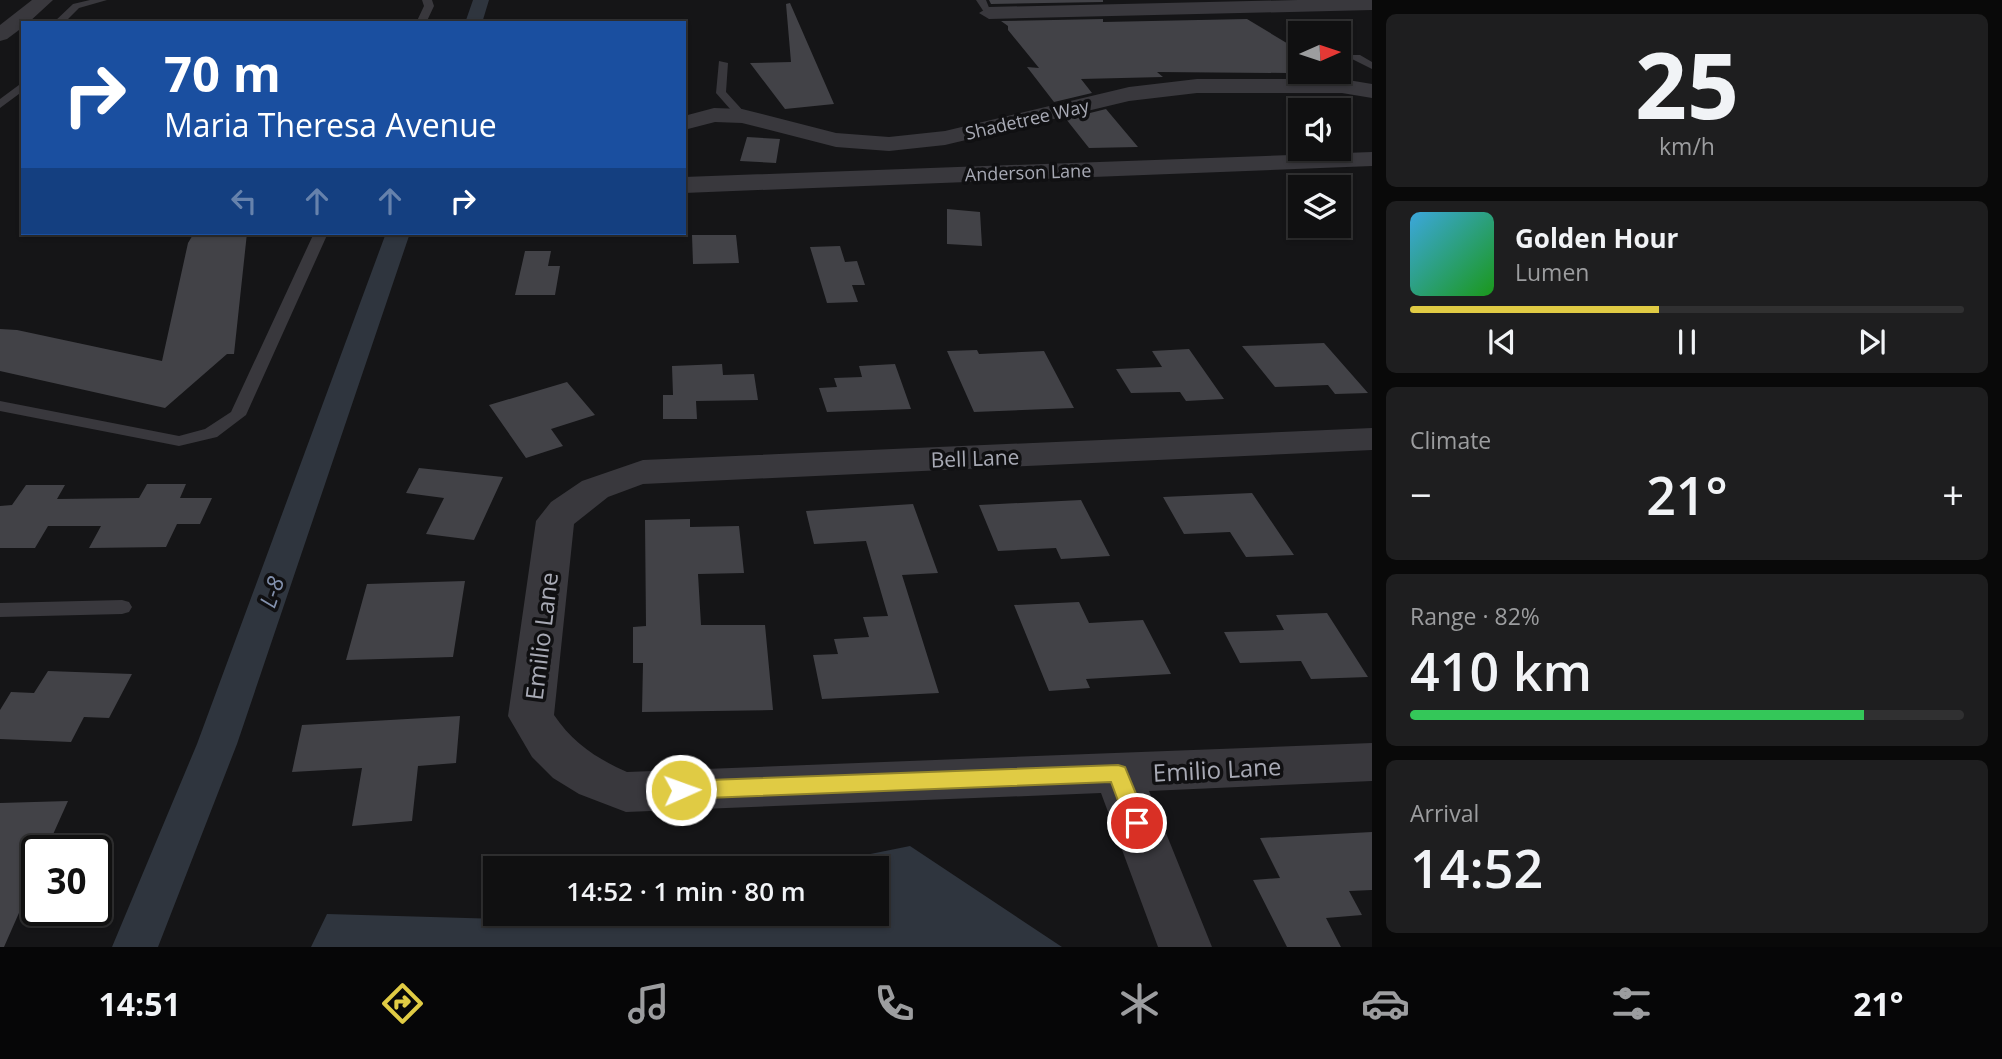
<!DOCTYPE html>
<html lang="en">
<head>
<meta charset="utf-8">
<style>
  body { margin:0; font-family:"Open Sans",sans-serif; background:#1e1e1f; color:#f1f3f6; height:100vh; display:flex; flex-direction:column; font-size:26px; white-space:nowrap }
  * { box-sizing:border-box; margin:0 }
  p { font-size:23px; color:#9c9d9f }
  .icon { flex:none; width:38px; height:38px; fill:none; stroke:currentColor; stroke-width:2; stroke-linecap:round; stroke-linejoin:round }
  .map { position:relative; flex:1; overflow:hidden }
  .details { display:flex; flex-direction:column; gap:14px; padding:14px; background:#090909; width:630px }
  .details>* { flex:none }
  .banner { position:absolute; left:21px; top:21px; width:665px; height:214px; border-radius:0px; box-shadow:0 2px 5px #0004,0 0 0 2px #303031; background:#1a4fa0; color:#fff; overflow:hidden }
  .needle { width:46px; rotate:87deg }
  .buttons { position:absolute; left:1288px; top:21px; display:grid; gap:14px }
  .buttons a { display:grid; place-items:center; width:63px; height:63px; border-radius:0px; background:#101011; box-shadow:0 2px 5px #0004,0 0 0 2px #303031; font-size:35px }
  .speed { position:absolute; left:21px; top:835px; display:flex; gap:14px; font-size:35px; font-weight:700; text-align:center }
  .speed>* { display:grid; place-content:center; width:91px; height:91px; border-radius:50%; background:#101011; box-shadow:0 2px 5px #0004,0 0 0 2px #303031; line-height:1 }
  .speed .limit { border:4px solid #111; border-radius:10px; background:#fff; color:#111 }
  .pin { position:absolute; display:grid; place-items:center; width:60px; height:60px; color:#fff; margin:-30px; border:4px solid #fff; border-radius:50%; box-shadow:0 2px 7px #0007 }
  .me { position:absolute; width:77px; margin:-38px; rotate:88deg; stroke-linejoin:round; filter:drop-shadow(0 0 5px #0008) }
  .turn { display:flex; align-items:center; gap:24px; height:147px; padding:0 28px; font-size:32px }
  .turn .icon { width:91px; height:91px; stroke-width:2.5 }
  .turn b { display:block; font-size:49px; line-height:60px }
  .lanes { display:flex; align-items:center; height:66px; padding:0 28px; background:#0003; justify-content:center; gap:35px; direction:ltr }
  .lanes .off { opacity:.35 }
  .big { font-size:52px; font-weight:600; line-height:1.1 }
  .details .card { flex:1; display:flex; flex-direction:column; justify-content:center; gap:10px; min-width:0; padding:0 24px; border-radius:10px; background:#1e1e1f }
  .details .dial { align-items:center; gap:0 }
  .dial b { font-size:91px; line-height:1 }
  .song { display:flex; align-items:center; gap:21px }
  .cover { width:84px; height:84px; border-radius:10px; background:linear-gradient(135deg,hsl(200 70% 55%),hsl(120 70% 35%)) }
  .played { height:7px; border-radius:4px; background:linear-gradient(90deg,#e0cb44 45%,#303031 45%) }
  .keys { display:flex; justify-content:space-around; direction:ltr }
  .heat { display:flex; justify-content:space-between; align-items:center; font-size:38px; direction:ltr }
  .charge { height:10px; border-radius:5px; background:linear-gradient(90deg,#34c759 82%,#303031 0) }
  .trip { position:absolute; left:483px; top:856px; width:406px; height:70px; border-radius:0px; background:#101011; box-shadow:0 2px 5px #0004,0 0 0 2px #303031; font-weight:600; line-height:70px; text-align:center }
  .menu { display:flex; height:112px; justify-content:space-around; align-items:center; background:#060607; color:#9c9d9f }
  .menu .icon { width:49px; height:49px }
  .menu .current { color:#e0cb44 }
  .menu b { font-size:32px; color:#f1f3f6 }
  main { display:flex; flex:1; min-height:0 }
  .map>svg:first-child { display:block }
  .water { fill:#2f353e }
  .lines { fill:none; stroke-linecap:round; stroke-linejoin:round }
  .canal { fill:#2f353e; fill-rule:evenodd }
  .building { fill:#424247 }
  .lane { fill:#39383d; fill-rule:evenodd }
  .street { fill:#39383d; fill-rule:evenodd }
  .route { fill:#e0cb44; stroke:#92842c; stroke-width:2 }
  .labels { text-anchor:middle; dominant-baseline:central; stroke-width:7; stroke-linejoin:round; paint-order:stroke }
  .far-street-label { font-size:18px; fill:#a8aab5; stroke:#101012 }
  .street-label { font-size:21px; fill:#a8aab5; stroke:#101012 }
  .water-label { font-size:23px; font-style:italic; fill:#8391ad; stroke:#101012 }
  .near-street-label { font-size:24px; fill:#a8aab5; stroke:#101012 }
</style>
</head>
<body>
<main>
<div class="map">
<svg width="1372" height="947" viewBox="0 0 1372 947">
  <rect width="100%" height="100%" fill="#151517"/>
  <path class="water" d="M910,846L1062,947H311L327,914L540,920L574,914H877V868H801Z"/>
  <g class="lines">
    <path class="canal" d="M473,0H489L482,23H465Z
      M386,233H410L237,744L158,947H112L197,744Z"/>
  </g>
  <path class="building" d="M989,0H1103V2L991,4Z
    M790,3L834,104L785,109L750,63L791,62L786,4Z
    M1103,19V22L1247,19L1300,51V72L1336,73L1294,76L1288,73L1157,72L1163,77L1081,79L1092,93L1054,102L1027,67L1039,68L1008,30V26L1001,21Z
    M1106,109L1138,147L1089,148L1066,119Z
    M747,137L780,139L776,163L740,161Z
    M947,209L980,212L982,246L947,244Z
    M194,233H247L234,354H227L165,408L0,371V329L17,330L162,361L188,243Z
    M692,235H736L739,263L693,264Z
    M840,246L845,262L857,261L865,285H852L858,302L827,303L810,247Z
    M525,251H551L548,266H560L555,295H515Z
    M1324,343L1368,393L1335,394L1328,385L1275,387L1242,346Z
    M1189,349L1224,399L1186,401L1180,392L1131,393L1116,369L1162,367L1152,351Z
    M977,350L979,354L1044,351L1074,408L974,412L947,351Z
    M722,364L723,375L754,374L758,400L696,401L697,419H663V395H673L672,366Z
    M895,364L911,409L827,412L819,388L837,387L834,378L862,377L859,366Z
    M567,382L595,415L551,429L563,446L526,458L489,405Z
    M419,468L503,477L474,540L426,534L444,498L406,493Z
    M147,484H186L180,498H212L200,524H177L166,547L89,548L101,526H48L35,548H0V506L12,505L26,485H65L57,499L139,498Z
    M1252,493L1294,555L1246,557L1230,532L1184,534L1163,497Z
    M1081,500L1110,556L1061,559L1056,548L998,551L979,505Z
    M913,504L938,573L902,575L939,693L822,699L813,655L838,654L834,639L869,637L863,617L888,616L866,541L814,544L806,511Z
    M690,519V527L739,526L744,573L698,574L701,625H765L773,710L642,712L643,663H633V627L646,626L645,520Z
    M465,581L453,657L346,660L367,584Z
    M1079,602L1089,623L1143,620L1171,674L1086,679L1090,688L1049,691L1014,605Z
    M1327,613L1368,677L1311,679L1301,661L1240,663L1224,632L1284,630L1276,615Z
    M48,671L132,674L109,718L84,717L71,742L0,739V710L11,692L34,693Z
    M460,716L456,763L418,766L412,821L352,826L362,768L292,772L302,725Z
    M68,801L46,850H37V872L4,947H0V803Z
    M1372,832V890L1349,891L1362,915L1326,918L1341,947H1287L1253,880L1280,878L1260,838Z"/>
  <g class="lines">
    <path class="lane" d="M90,0H107L79,8L64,23H53L73,4Z
      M422,0H432L434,6L426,23H416L424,6Z
      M976,0H986L992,15H986Z
      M1352,55H1360L1372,62V69L1352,59Z
      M719,61L728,63L726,92L746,114V118H738L716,93Z
      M23,82V91L0,108V99Z
      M314,233H328L246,415L217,437L179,446L0,411V401L179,436L205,429L231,412Z
      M122,600L129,602L132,607L129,612L122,614L0,617V603Z"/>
    <path class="street" d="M32,0H53L28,23H23V27L7,39L0,41V25Z
      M1298,0H1372V10L989,19L979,13L989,7Z
      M1197,79H1342L1372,84V98L1342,93H1197L1129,101L945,145L889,151L836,147L742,123L715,122L684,130V116L714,108L742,109L836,133L889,137L945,131L1129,87Z
      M1372,152V166L684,193V177Z
      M1372,428V450L643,484L608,497L574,524L554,715C572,742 597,759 627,772L1372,743V781L1149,791L1212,947H1158L1101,793L626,812L579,794L553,778L532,757L508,716L536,521L551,502L582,481L643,460Z"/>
  </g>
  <path class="route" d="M1118,765L1125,767L1148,823L1144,830L1137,832L1129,830L1111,782L681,799L673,796L670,790L673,784L681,781Z"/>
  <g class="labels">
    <g class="far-street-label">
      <text transform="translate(1027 119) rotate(-13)">Shadetree Way</text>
      <text transform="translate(1028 172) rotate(-2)">Anderson Lane</text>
    </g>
    <g class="street-label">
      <text transform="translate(975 458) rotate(-2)">Bell Lane</text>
    </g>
    <g class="water-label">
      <text transform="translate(271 592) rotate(-71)">L-8</text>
    </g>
    <g class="near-street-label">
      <text transform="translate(541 636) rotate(-83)">Emilio Lane</text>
      <text transform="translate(1217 769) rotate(-3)">Emilio Lane</text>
    </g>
  </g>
</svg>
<div class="buttons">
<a><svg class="needle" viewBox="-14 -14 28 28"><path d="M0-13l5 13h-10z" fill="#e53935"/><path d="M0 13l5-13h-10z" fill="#9c9d9f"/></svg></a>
<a><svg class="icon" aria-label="sound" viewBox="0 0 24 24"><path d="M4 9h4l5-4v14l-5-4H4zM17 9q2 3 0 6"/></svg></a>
<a><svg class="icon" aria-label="layers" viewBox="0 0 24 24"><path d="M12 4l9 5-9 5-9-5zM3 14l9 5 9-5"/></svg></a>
</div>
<div class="speed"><div class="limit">30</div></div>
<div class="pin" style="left:1137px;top:823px;background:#d93025"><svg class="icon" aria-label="arrive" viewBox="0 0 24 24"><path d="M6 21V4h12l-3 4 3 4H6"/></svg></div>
<svg class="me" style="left:681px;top:790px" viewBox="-20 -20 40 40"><circle r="17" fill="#e0cb44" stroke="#fff" stroke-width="3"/><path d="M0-11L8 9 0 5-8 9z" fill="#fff"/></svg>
<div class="trip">14:52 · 1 min · 80 m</div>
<div class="banner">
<div class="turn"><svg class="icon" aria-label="right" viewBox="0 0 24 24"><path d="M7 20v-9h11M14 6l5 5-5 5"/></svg><div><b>70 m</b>Maria Theresa Avenue</div></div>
<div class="lanes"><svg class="icon off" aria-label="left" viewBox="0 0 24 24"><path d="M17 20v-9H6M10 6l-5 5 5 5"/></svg><svg class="icon off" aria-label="ahead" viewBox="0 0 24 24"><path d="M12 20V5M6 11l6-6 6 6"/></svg><svg class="icon off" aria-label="ahead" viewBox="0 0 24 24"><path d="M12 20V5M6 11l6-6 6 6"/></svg><svg class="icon" aria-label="right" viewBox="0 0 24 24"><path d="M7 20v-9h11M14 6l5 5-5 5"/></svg></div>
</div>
</div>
<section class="details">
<div class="card dial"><b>25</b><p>km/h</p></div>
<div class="card">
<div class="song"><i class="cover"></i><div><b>Golden Hour</b><p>Lumen</p></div></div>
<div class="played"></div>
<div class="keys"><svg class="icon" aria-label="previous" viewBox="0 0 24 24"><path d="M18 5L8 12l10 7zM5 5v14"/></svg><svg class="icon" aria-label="pause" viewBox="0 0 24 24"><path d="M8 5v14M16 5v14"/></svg><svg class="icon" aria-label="next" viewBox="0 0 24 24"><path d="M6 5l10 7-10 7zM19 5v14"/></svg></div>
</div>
<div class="card"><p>Climate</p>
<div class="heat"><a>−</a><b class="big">21°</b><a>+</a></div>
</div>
<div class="card"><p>Range · 82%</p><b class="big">410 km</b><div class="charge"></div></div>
<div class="card"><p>Arrival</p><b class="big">14:52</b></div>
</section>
</main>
<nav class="menu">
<b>14:51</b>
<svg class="icon current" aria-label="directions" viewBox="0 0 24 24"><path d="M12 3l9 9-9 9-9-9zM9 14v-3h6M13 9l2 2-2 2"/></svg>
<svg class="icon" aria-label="music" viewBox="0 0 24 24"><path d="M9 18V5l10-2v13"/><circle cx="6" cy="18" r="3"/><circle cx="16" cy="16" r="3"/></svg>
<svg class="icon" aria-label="phone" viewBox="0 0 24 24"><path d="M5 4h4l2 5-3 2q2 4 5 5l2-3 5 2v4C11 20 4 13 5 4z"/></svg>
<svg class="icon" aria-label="climate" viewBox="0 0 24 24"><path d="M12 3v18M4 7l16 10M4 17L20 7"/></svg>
<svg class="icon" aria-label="car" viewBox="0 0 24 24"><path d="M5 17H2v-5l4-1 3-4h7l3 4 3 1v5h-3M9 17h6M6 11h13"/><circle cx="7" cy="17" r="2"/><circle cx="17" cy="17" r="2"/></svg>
<svg class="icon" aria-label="filters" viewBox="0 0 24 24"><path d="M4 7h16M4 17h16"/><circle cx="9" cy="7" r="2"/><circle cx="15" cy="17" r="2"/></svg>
<b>21°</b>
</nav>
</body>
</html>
